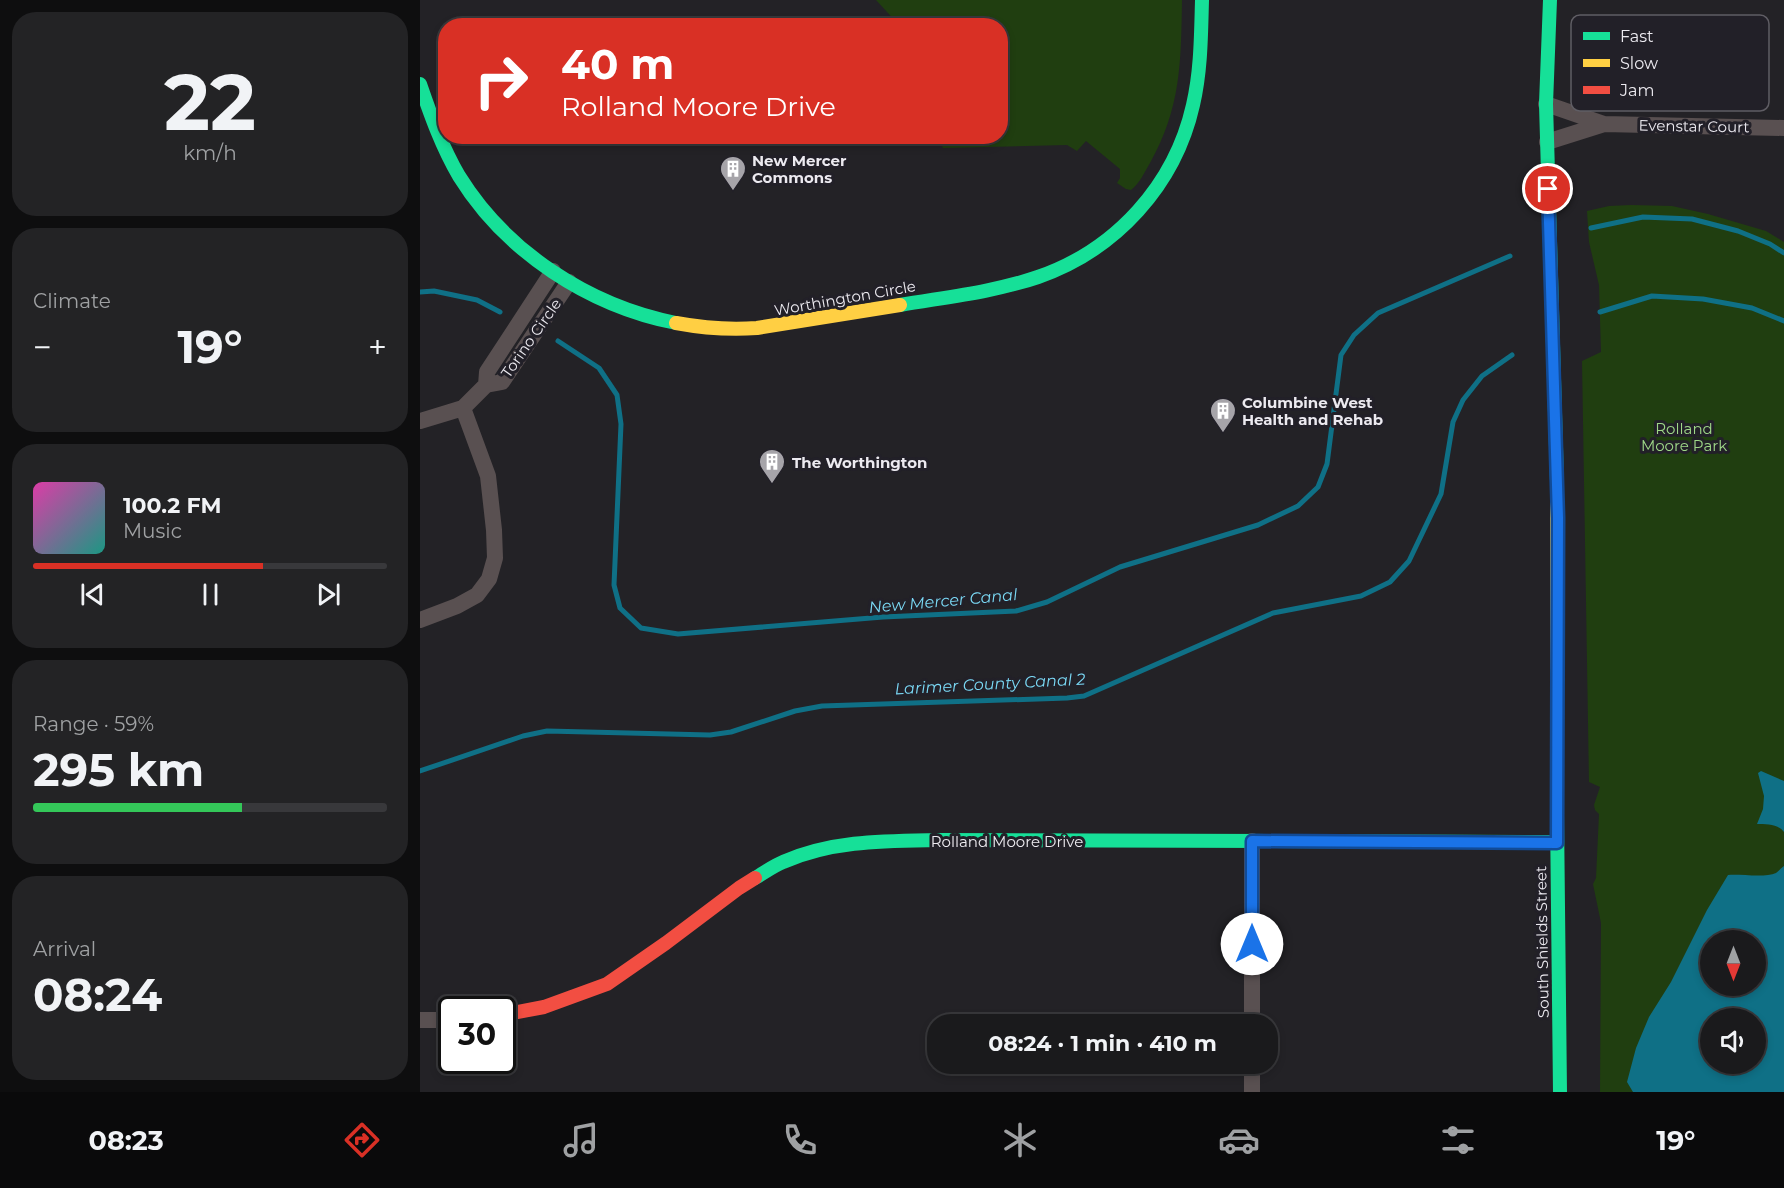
<!DOCTYPE html>
<html lang="en">
<head>
<meta charset="utf-8">
<style>
  body { margin:0; font-family:Montserrat,sans-serif; background:#232325; color:#f1f3f6; height:100vh; display:flex; flex-direction:column; font-size:22px; white-space:nowrap }
  * { box-sizing:border-box; margin:0 }
  p { font-size:20px; color:#9fa1a3 }
  .icon { flex:none; width:33px; height:33px; fill:none; stroke:currentColor; stroke-width:2; stroke-linecap:round; stroke-linejoin:round }
  .map { position:relative; flex:1; overflow:hidden }
  .sheet { display:flex; flex-direction:column; gap:12px; padding:12px; background:#0e0e0f; width:420px }
  .sheet>* { flex:none }
  .guide { position:absolute; left:18px; top:18px; width:570px; height:126px; border-radius:24px; box-shadow:0 3px 9px #0003,0 0 0 2px #38383b; background:#d93025; color:#fff; overflow:hidden }
  .needle { width:39px; rotate:180deg }
  .fabs { position:absolute; left:1280px; top:930px; display:grid; gap:12px }
  .fabs a { display:grid; place-items:center; width:66px; height:66px; border-radius:50%; background:#1a1a1c; box-shadow:0 3px 9px #0003,0 0 0 2px #38383b; font-size:30px }
  .speed { position:absolute; left:18px; top:996px; display:flex; gap:12px; font-size:30px; font-weight:700; text-align:center }
  .speed>* { display:grid; place-content:center; width:78px; height:78px; border-radius:50%; background:#1a1a1c; box-shadow:0 3px 9px #0003,0 0 0 2px #38383b; line-height:1 }
  .speed .limit { border:3px solid #111; border-radius:9px; background:#fff; color:#111 }
  .pin { position:absolute; display:grid; place-items:center; width:51px; height:51px; color:#fff; margin:-26px; border:3px solid #fff; border-radius:50%; box-shadow:0 2px 6px #0007 }
  .me { position:absolute; width:66px; margin:-33px; rotate:0deg; stroke-linejoin:round; filter:drop-shadow(0 0 4px #0008) }
  .turn { display:flex; align-items:center; gap:21px; height:126px; padding:0 24px; font-size:27px }
  .turn .icon { width:78px; height:78px; stroke-width:2.5 }
  .turn b { display:block; font-size:42px; line-height:51px }
  .big { font-size:45px; font-weight:700; line-height:1.1 }
  .sheet .tile { flex:1; display:flex; flex-direction:column; justify-content:center; gap:9px; min-width:0; padding:0 21px; border-radius:24px; background:#232325 }
  .sheet .dial { align-items:center; gap:0 }
  .dial b { font-size:78px; line-height:1 }
  .song { display:flex; align-items:center; gap:18px }
  .cover { width:72px; height:72px; border-radius:9px; background:linear-gradient(135deg,hsl(320 70% 55%),hsl(170 70% 35%)) }
  .played { height:6px; border-radius:3px; background:linear-gradient(90deg,#d93025 65%,#38383b 65%) }
  .keys { display:flex; justify-content:space-around; direction:ltr }
  .heat { display:flex; justify-content:space-between; align-items:center; font-size:33px; direction:ltr }
  .charge { height:9px; border-radius:4px; background:linear-gradient(90deg,#34c759 59%,#38383b 0) }
  .trip { position:absolute; left:507px; top:1014px; width:351px; height:60px; border-radius:24px; background:#1a1a1c; box-shadow:0 3px 9px #0003,0 0 0 2px #38383b; font-weight:700; line-height:60px; text-align:center }
  .menu { display:flex; height:96px; justify-content:space-around; align-items:center; background:#0a0a0b; color:#9fa1a3 }
  .menu .icon { width:42px; height:42px }
  .menu .selected { color:#d93025 }
  .menu b { font-size:27px; color:#f1f3f6 }
  main { display:flex; flex:1; min-height:0 }
  .map>svg:first-child { display:block }
  .green { fill:#203e10; fill-rule:evenodd }
  .water { fill:#0f7086; fill-rule:evenodd }
  .lines { fill:none; stroke-linecap:round; stroke-linejoin:round }
  .stream { stroke:#0f7086; stroke-width:5 }
  .street { stroke:#595051; stroke-width:16 }
  .fast { stroke:#16e098; stroke-width:14 }
  .slow { stroke:#ffcf43; stroke-width:14 }
  .jam { stroke:#f24e42; stroke-width:14 }
  .route-casing { stroke:#114b97; stroke-width:15 }
  .route { stroke:#1a73e8; stroke-width:10 }
  .labels { text-anchor:middle; dominant-baseline:central; stroke-width:6; stroke-linejoin:round; paint-order:stroke }
  .street-label { font-size:15px; fill:#eceaf0; stroke:#222028 }
  .poi-label { font-size:15px; font-weight:bold; fill:#eceaf0; stroke:#222028; text-anchor:start }
  .park-label { font-size:15px; fill:#9fd888; stroke:#222028 }
  .water-label { font-size:16px; font-style:italic; fill:#7bdaf6; stroke:#222028 }
  .key { fill:#222028; stroke:#5f5d64; stroke-width:1.5 }
  .key-label { font-size:16px; fill:#eceaf0 }
</style>
</head>
<body>
<main>
<section class="sheet">
<div class="tile dial"><b>22</b><p>km/h</p></div>
<div class="tile"><p>Climate</p>
<div class="heat"><a>−</a><b class="big">19°</b><a>+</a></div>
</div>
<div class="tile">
<div class="song"><i class="cover"></i><div><b>100.2 FM</b><p>Music</p></div></div>
<div class="played"></div>
<div class="keys"><svg class="icon" aria-label="previous" viewBox="0 0 24 24"><path d="M18 5L8 12l10 7zM5 5v14"/></svg><svg class="icon" aria-label="pause" viewBox="0 0 24 24"><path d="M8 5v14M16 5v14"/></svg><svg class="icon" aria-label="next" viewBox="0 0 24 24"><path d="M6 5l10 7-10 7zM19 5v14"/></svg></div>
</div>
<div class="tile"><p>Range · 59%</p><b class="big">295 km</b><div class="charge"></div></div>
<div class="tile"><p>Arrival</p><b class="big">08:24</b></div>
</section>
<div class="map">
<svg width="1364" height="1092" viewBox="0 0 1364 1092">
  <rect width="100%" height="100%" fill="#232226"/>
  <path class="green" d="M456,0H762C761,62 761,108 730,163C724,173 720,183 711,190L706,189L697,183L700,178V169L666,141L657,151L647,145L523,148L518,137L580,136V26L479,25Z
    M1211,205L1252,206L1288,214L1346,231L1364,242V1092H1180L1181,923L1173,884L1176,878L1179,814L1175,810L1174,805L1180,787L1169,782L1162,361L1181,352L1179,285L1169,242L1167,211L1189,206ZM1290,940H1335V986H1290ZM1290,1018H1335V1064H1290Z"/>
  <path class="water" d="M1341,771L1364,781V832C1358,824 1346,824 1337,824L1343,809L1344,796L1338,773Z
    M1364,866V1092H1213L1207,1082L1216,1048L1229,1017L1251,982L1287,910L1308,875C1322,874 1345,878 1356,873C1359,871 1361,868 1364,866ZM1290,940H1335V986H1290ZM1290,1018H1335V1064H1290Z"/>
  <g class="lines">
    <path class="stream" d="M1171,228L1223,217L1272,219L1318,231L1350,244L1364,253
      M0,292L14,291L57,300L80,312
      M1180,312L1232,296L1283,299L1332,308L1364,321
      M138,341L179,368L197,395L201,424L194,585L200,608L221,628L258,634L463,617L596,611L627,602L700,567L838,525L878,506L898,487L907,464L921,355L934,335L958,313L1090,256
      M0,771L103,736L127,731L290,735L311,732L375,711L402,706L647,698L664,696L853,613L941,596L970,582L989,561L1021,494L1033,422L1043,400L1062,376L1092,355"/>
    <path class="street" d="M1126,104L1184,124L1364,128
      M1127,142L1184,124
      M133,271L67,372L66,385L82,382L149,282
      M0,421L43,408L66,385
      M0,620L37,606L57,595L69,579L75,558L74,530L68,476L43,408
      M832,841V1024
      M0,1020H32
      M832,1064V1092"/>
    <path class="fast" d="M1130,0L1126,104L1137,481
      M0,84C11,116 22,147 39,176C86,252 169,306 256,323
      M480,305C526,297 574,292 618,277C696,250 755,185 773,105C781,71 781,35 782,0
      M1137,668V815L1140,1092
      M335,878C344,873 353,866 363,862C413,840 467,841 520,840L1137,842"/>
    <path class="slow" d="M256,323C283,328 310,330 337,328L480,305
      M1137,481V668"/>
    <path class="jam" d="M82,1015L124,1007L187,984L246,943L319,888L335,878"/>
  </g>
  <g class="lines">
    <defs>
      <path id="route" d="M832,944V841L1137,843L1138,518L1128,189"/>
    </defs>
    <use href="#route" class="route-casing"/>
    <use href="#route" class="route"/>
  </g>
  <defs>
    <symbol id="building-pin" viewBox="-11 -11 22 30"><path d="M0 17L-7.5 6A9.5 9.5 0 1 1 7.5 6Z" fill="#a6a4a9" stroke="#222028"/><path d="M-4-6H4V6H1V3H-1V6H-4ZM-2.5-4.3h1.7v1.8h-1.7ZM.8-4.3h1.7v1.8H.8ZM-2.5-1h1.7V.8h-1.7ZM.8-1h1.7V.8H.8Z" fill="#fff"/></symbol>
  </defs>
  <g fill-rule="evenodd">
    <use href="#building-pin" x="298" y="154" width="30" height="40"/>
    <use href="#building-pin" x="788" y="396" width="30" height="40"/>
    <use href="#building-pin" x="337" y="447" width="30" height="40"/>
  </g>
  <g class="labels">
    <g class="street-label">
      <text transform="translate(1274 126) rotate(1)">Evenstar Court</text>
      <text transform="translate(425 298) rotate(-10)">Worthington Circle</text>
      <text transform="translate(111 338) rotate(-55)">Torino Circle</text>
      <text x="587" y="841">Rolland Moore Drive</text>
      <text transform="translate(1122 942) rotate(-91)">South Shields Street</text>
    </g>
    <g class="poi-label">
      <text x="332" y="160">New Mercer<tspan x="332" dy="17">Commons</tspan></text>
      <text x="822" y="402">Columbine West<tspan x="822" dy="17">Health and Rehab</tspan></text>
      <text x="372" y="462">The Worthington</text>
    </g>
    <g class="park-label">
      <text x="1264" y="428">Rolland<tspan x="1264" dy="17">Moore Park</tspan></text>
    </g>
    <g class="water-label">
      <text transform="translate(523 601) rotate(-5)">New Mercer Canal</text>
      <text transform="translate(570 684) rotate(-3)">Larimer County Canal 2</text>
    </g>
  </g>
  <rect x="1151" y="15" width="198" height="96" rx="9" class="key"/>
  <rect x="1163" y="32" width="27" height="8" fill="#16e098"/>
  <rect x="1163" y="59" width="27" height="8" fill="#ffcf43"/>
  <rect x="1163" y="86" width="27" height="8" fill="#f24e42"/>
  <g class="key-label">
    <text x="1200" y="42">Fast</text>
    <text x="1200" y="69">Slow</text>
    <text x="1200" y="96">Jam</text>
  </g>
</svg>
<div class="fabs">
<a><svg class="needle" viewBox="-14 -14 28 28"><path d="M0-13l5 13h-10z" fill="#e53935"/><path d="M0 13l5-13h-10z" fill="#9fa1a3"/></svg></a>
<a><svg class="icon" aria-label="sound" viewBox="0 0 24 24"><path d="M4 9h4l5-4v14l-5-4H4zM17 9q2 3 0 6"/></svg></a>
</div>
<div class="speed"><div class="limit">30</div></div>
<div class="pin" style="left:1128px;top:189px;background:#d93025"><svg class="icon" aria-label="arrive" viewBox="0 0 24 24"><path d="M6 21V4h12l-3 4 3 4H6"/></svg></div>
<svg class="me" style="left:832px;top:944px" viewBox="-20 -20 40 40"><circle r="19" fill="#fff"/><path d="M0-13L10 11 0 6-10 11z" fill="#1a73e8"/></svg>
<div class="trip">08:24 · 1 min · 410 m</div>
<div class="guide">
<div class="turn"><svg class="icon" aria-label="right" viewBox="0 0 24 24"><path d="M7 20v-9h11M14 6l5 5-5 5"/></svg><div><b>40 m</b>Rolland Moore Drive</div></div>
</div>
</div>
</main>
<nav class="menu">
<b>08:23</b>
<svg class="icon selected" aria-label="directions" viewBox="0 0 24 24"><path d="M12 3l9 9-9 9-9-9zM9 14v-3h6M13 9l2 2-2 2"/></svg>
<svg class="icon" aria-label="music" viewBox="0 0 24 24"><path d="M9 18V5l10-2v13"/><circle cx="6" cy="18" r="3"/><circle cx="16" cy="16" r="3"/></svg>
<svg class="icon" aria-label="phone" viewBox="0 0 24 24"><path d="M5 4h4l2 5-3 2q2 4 5 5l2-3 5 2v4C11 20 4 13 5 4z"/></svg>
<svg class="icon" aria-label="climate" viewBox="0 0 24 24"><path d="M12 3v18M4 7l16 10M4 17L20 7"/></svg>
<svg class="icon" aria-label="car" viewBox="0 0 24 24"><path d="M5 17H2v-5l4-1 3-4h7l3 4 3 1v5h-3M9 17h6M6 11h13"/><circle cx="7" cy="17" r="2"/><circle cx="17" cy="17" r="2"/></svg>
<svg class="icon" aria-label="filters" viewBox="0 0 24 24"><path d="M4 7h16M4 17h16"/><circle cx="9" cy="7" r="2"/><circle cx="15" cy="17" r="2"/></svg>
<b>19°</b>
</nav>
</body>
</html>
